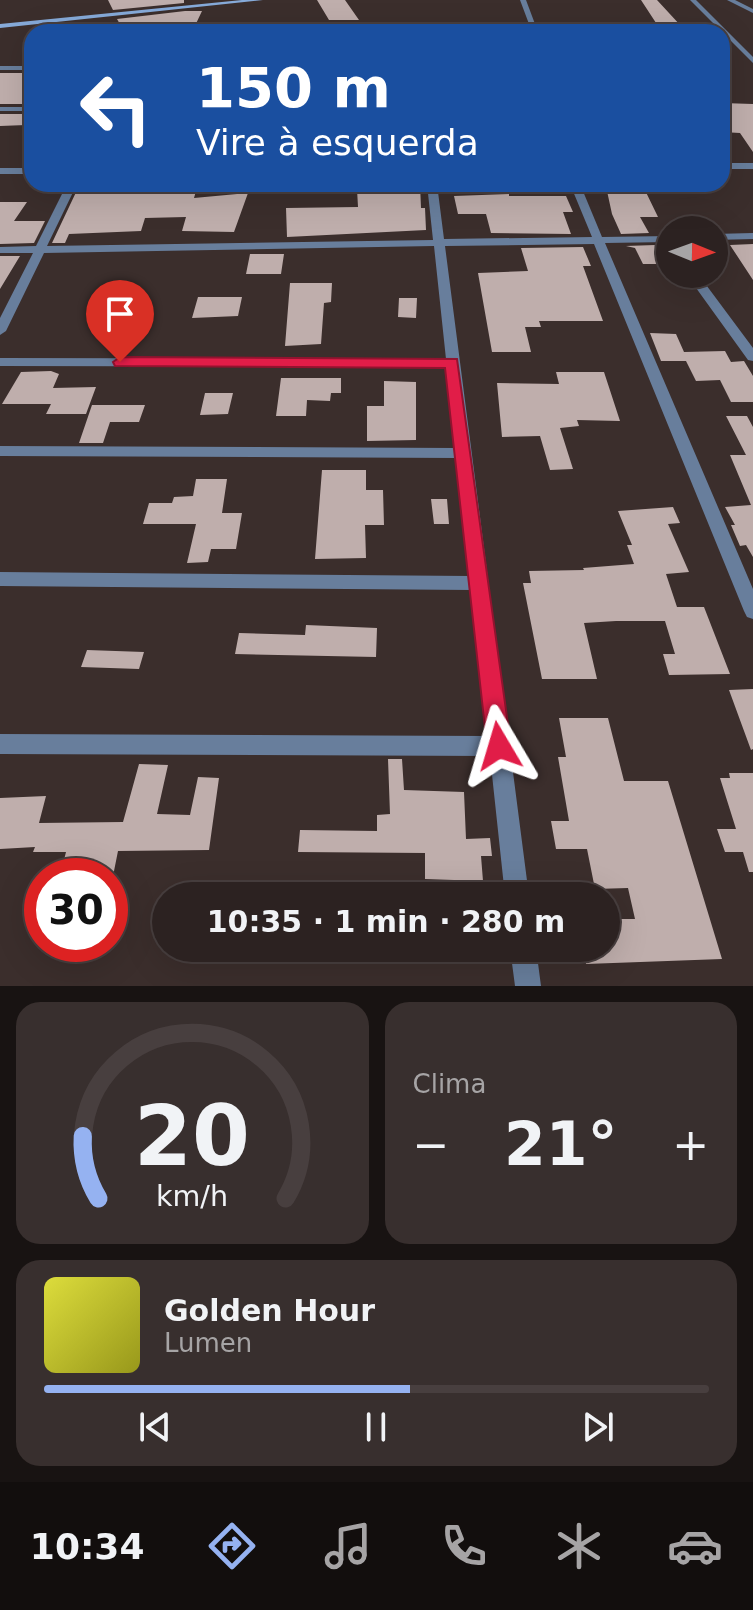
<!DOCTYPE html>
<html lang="pt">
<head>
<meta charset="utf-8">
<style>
  body { margin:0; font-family:"DejaVu Sans",sans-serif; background:#382f2e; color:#f1f3f6; height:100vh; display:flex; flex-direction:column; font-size:30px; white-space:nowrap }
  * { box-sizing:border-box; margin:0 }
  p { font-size:26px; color:#a6a4a5 }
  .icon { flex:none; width:44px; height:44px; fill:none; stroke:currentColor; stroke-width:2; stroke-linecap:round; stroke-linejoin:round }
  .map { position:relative; height:986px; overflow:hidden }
  .sheet { display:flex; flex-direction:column; gap:16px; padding:16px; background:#181312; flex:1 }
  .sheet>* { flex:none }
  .top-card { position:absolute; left:24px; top:24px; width:706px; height:168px; border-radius:24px; box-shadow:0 8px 32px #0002,0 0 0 2px #483f3f; background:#1a4fa0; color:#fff; overflow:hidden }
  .needle { width:52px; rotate:91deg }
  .fabs { position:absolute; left:656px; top:216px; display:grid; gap:16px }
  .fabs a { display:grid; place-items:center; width:72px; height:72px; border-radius:50%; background:#2c2221; box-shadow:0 8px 32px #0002,0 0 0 2px #483f3f; font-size:40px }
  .speed { position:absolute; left:24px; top:858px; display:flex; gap:16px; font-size:40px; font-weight:700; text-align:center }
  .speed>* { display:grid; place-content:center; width:104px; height:104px; border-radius:50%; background:#2c2221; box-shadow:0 8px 32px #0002,0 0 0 2px #483f3f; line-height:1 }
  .speed .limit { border:12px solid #d22; background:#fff; color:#111 }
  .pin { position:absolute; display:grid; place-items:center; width:68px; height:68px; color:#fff; margin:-82px -34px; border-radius:50% 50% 50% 0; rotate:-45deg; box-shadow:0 0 8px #0007 }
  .pin .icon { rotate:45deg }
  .me { position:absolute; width:88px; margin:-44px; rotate:353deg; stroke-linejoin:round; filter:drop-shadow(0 0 6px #0008) }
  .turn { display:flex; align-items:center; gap:28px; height:168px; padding:0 40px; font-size:36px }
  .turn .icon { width:104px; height:104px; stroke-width:2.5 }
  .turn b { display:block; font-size:56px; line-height:68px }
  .big { font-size:60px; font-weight:600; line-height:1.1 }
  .sheet .widget { flex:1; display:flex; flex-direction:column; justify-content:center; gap:12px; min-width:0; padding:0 28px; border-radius:24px; background:#382f2e }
  .sheet .dial { align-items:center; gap:0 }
  .dial svg { height:208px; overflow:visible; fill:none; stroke:#483f3f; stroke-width:7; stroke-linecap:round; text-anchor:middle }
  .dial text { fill:#f1f3f6; stroke:none }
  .song { display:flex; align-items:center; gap:24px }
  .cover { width:96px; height:96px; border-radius:12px; background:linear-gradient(135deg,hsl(60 70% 55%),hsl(60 70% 35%)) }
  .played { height:8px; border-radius:4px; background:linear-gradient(90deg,#95b2f1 55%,#483f3f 55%) }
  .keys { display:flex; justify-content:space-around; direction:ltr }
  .heat { display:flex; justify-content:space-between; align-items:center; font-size:44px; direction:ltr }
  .sheet .tiles { flex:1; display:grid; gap:16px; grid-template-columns:1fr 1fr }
  .widget:last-child { grid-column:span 2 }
  .trip { position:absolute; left:152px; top:882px; width:468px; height:80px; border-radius:40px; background:#2c2221; box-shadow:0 8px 32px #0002,0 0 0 2px #483f3f; font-weight:600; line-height:80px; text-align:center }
  .menu { display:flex; height:128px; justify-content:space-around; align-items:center; background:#120e0d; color:#a6a4a5 }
  .menu .icon { width:56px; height:56px }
  .menu .current { color:#95b2f1 }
  .menu b { font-size:36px; color:#f1f3f6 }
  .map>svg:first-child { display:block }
  .building { fill:#bfaeac }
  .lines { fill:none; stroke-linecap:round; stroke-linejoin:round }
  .minor { fill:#687e9c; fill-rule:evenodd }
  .secondary { fill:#86aad9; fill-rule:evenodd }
  .route { fill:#e11d48; stroke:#92132f; stroke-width:2 }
</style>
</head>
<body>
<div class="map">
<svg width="753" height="986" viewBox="0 0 753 986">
  <rect width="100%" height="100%" fill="#3b2e2c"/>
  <path class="building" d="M108,0H184V3L113,10Z
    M317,0H345L359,20H329Z
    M641,0H657L681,26H658Z
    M185,11H202L193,30L126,29L128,26H121L117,19Z
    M0,73H32V104H0Z
    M722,103L753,104V152L740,133L722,132Z
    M0,114H32V117L26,125L0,126Z
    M154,184H198L194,198L248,193L234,232L182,231L186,217L145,218L141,231L69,234L65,243H52L78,188Z
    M372,184H420L421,208H425L426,230L287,237L286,208L358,207L357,189H372Z
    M621,184H642L658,217H640L649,233L621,234L612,214L607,191L625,192Z
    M509,194V196H566L573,212H563L571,234L491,233L486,214H458L454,196Z
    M0,202H27L14,221H45L34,243L0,244Z
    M753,244V280L730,245Z
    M655,245L665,264H643L635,248L626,246Z
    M583,247L591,266H583L603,321H539L541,327H525L531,352H492L478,273L528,271L521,248Z
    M250,254H284L281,274H246Z
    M0,256H20L0,289Z
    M290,283H332L331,302L324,303L321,344L285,346Z
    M198,297H242L238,316L192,318Z
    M399,298H417L416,318L398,317Z
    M650,333L676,334L684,352L725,351L731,362L744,361L753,376V402H731L720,380L696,381L686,361H661Z
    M51,371L59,374L53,388L96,387L86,414H46L51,404H2L21,372Z
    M556,372H604L620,421L577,420L579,426L560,428L573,469L550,470L540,436L502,437L497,383L559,384Z
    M281,378H341V393H331L330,401L307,400L306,416H276Z
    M384,381L416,382V440L367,441V406H384Z
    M205,393H233L228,414L200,415Z
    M92,405H145L139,422H110L103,443H79Z
    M726,416H747L753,427V557L746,545L740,546L731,525H735L725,507L751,505L730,455H746Z
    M322,470H366V490H383L384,525H365L366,558L315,559Z
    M196,479H227L222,513H242L236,549H211L208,562L187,563L196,524H143L149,503H172L174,497L193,496Z
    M431,499H447L449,524H434Z
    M673,507L680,523L668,524L689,572L666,574L677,607H704L730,674L669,675L663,654H675L665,621H616L584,623L597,679H542L523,583H531L529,571L584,570L583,568L634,564L627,545H632L618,511Z
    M306,625L377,628L376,657L235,654L239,633L305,635Z
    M87,650L144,652L139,669L81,667Z
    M753,689V749L751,750L729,690Z
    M559,718H608L624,781H668L722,959L586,964L584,948H606V919H635L628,888L595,889L587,849H556L551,821H569L558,757H566Z
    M388,759H402L404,790L464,792L466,839L490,838L492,856H481L483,881L425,879V853L298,852L300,830L377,831V815L390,814Z
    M139,764L168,765L157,814L190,815L198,777L219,778L209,850L118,851L113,876H60L66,852H33L35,847L0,849V798L46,796L39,823L123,822Z
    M729,773H753V872H749L743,852H725L717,829H736L720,778H730Z"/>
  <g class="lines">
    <path class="minor" d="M520,0H526L538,32H532Z
      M690,0H696L753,57V63Z
      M727,0H735L753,9V13Z
      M0,66H32V70H0Z
      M0,107H32V111H0Z
      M722,163H753V169H722Z
      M0,168H32V174H0Z
      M67,184H77L47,246L433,240L427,184H437L444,239L592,237L570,184H580L602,237L670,236V242L605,243L753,589V619L747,617L744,611L594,244L445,246L529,896H505L490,756L0,754V734L487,736L472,590L0,586V572L470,576L457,458L0,456V446L456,448L447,367L0,366V358L446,359L434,246L44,253L6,331L0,335V318L33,253H0V247L36,246Z
      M753,233V239L714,240V234Z
      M686,274H698L753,348V361L748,360Z
      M510,948H536L541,986H515Z"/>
    <path class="secondary" d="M242,0H263L0,28V24Z"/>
  </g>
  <path class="route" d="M120,357L457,359L511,746L507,754L499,757L490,754L487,746L445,368L115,366L113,362Z"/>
</svg>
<div class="fabs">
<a><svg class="needle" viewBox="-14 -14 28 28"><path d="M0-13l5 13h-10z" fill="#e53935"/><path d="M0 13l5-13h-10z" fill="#a6a4a5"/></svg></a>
</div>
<div class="speed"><div class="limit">30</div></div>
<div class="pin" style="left:120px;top:362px;background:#d93025"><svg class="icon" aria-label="arrive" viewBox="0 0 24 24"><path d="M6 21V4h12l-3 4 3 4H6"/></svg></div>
<svg class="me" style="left:499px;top:746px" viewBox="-20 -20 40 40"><path d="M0-17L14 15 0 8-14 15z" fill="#e11d48" stroke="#fff" stroke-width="4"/></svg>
<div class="trip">10:35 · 1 min · 280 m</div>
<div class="top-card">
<div class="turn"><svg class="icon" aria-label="left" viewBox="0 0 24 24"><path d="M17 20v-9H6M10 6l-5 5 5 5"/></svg><div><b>150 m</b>Vire à esquerda</div></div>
</div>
</div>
<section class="sheet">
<div class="tiles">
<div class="widget dial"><svg viewBox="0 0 100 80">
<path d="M14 69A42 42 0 1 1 86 69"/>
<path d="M14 69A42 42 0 0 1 8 45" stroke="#95b2f1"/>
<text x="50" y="56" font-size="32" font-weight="700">20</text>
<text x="50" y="72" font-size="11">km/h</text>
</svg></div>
<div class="widget"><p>Clima</p>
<div class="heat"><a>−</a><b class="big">21°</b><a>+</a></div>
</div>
<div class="widget">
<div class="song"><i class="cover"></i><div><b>Golden Hour</b><p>Lumen</p></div></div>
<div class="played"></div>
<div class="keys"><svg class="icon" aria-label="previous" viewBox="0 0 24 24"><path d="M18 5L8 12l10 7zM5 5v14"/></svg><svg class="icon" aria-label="pause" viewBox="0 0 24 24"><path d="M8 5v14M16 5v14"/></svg><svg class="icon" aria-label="next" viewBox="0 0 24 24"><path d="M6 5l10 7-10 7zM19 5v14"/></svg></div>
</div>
</div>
</section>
<nav class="menu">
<b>10:34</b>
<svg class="icon current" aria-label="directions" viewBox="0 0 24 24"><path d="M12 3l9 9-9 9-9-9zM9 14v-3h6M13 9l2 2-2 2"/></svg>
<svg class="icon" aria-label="music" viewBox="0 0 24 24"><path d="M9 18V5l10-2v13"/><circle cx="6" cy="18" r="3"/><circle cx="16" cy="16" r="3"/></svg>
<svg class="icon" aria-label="phone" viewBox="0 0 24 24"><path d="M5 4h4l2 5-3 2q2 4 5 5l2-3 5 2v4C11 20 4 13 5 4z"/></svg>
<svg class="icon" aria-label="climate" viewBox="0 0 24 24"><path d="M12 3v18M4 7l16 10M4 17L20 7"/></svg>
<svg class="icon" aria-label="car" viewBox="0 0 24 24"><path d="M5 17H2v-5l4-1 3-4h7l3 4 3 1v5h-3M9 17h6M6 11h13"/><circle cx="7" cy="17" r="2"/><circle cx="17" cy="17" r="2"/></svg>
</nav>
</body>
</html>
